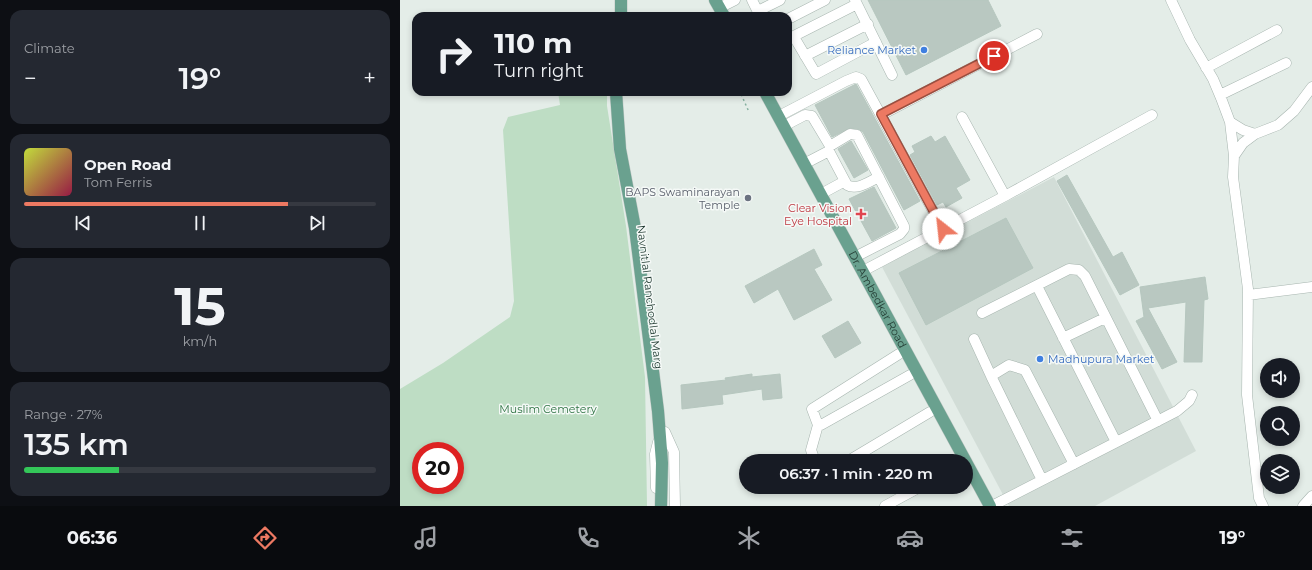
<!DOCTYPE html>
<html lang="en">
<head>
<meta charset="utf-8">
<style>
  body { margin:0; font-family:Montserrat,sans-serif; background:#242831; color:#f1f3f6; height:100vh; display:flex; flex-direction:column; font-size:15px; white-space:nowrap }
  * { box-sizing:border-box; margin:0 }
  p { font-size:13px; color:#9ea1a6 }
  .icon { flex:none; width:22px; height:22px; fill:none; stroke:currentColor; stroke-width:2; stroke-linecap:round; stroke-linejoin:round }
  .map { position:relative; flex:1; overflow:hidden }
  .panel { display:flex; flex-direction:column; gap:10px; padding:10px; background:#0d0f14; width:400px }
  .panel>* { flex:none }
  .top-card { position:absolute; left:12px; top:12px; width:380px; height:84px; border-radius:12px; box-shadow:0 2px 6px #0003; background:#171b24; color:#f1f3f6; overflow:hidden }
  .controls { position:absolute; left:860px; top:358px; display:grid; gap:8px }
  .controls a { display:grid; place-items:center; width:40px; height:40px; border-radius:50%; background:#171b24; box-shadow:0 2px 6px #0003; font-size:20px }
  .speed { position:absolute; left:12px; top:442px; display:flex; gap:8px; font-size:20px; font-weight:700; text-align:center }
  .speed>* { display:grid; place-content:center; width:52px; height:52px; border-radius:50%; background:#171b24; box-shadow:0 2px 6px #0003; line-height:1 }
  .speed .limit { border:6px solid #d22; background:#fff; color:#111 }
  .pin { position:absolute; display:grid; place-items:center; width:34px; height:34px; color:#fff; margin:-17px; border:2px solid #fff; border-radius:50%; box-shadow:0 1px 4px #0007 }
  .me { position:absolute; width:44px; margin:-22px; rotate:331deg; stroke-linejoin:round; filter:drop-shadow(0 0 3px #0008) }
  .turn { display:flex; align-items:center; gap:14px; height:84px; padding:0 16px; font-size:18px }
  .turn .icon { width:52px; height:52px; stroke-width:2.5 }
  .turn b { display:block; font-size:28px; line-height:34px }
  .big { font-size:30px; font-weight:600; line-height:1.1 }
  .panel .tile { flex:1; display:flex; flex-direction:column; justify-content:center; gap:6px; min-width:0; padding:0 14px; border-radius:12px; background:#242831 }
  .panel .dial { align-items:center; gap:0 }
  .dial b { font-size:52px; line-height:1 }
  .song { display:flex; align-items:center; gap:12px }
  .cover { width:48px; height:48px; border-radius:6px; background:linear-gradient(135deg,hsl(70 70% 55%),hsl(340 70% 35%)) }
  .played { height:4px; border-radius:2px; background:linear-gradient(90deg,#ed7962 75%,#363941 75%) }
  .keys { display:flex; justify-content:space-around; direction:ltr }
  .heat { display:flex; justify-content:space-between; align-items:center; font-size:22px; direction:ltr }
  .charge { height:6px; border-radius:3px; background:linear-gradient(90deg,#34c759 27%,#363941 0) }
  .trip { position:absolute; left:339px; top:454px; width:234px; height:40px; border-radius:20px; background:#171b24; box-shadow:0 2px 6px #0003; font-weight:600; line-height:40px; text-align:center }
  .dock { display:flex; height:64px; justify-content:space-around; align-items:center; background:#090b0e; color:#9ea1a6 }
  .dock .icon { width:28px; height:28px }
  .dock .active { color:#ed7962 }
  .dock b { font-size:18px; color:#f1f3f6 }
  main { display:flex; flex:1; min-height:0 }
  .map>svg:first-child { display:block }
  .built { fill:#d2ddd7 }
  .green { fill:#beddc4; fill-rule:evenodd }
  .building { fill:#b9c8c1; stroke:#b6c7bf }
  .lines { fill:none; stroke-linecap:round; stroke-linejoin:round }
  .minor-casing { stroke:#a7b5af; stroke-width:11 }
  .major-casing { stroke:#c2c9c6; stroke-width:13 }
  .path { stroke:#85b09f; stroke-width:1.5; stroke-dasharray:2 3; stroke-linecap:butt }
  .minor { stroke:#fff; stroke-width:10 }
  .major { stroke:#6aa18f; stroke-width:12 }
  .route-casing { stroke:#9a4f40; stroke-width:10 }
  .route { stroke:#ed7962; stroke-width:7 }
  .shop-dot { fill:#3f7fe0; stroke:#f5f9f7; stroke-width:1.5 }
  .worship-dot { fill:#6b7280; stroke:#f5f9f7; stroke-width:1.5 }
  .health-dot { fill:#e0444e; stroke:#f5f9f7; stroke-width:1.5 }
  .labels { text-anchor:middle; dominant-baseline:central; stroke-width:3; stroke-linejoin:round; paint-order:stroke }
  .shop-label { font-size:11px; fill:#366cbe; stroke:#f5f9f7; text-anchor:end }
  .worship-label { font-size:11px; fill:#5b616d; stroke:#f5f9f7; text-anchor:end }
  .health-label { font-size:11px; fill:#be3a42; stroke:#f5f9f7; text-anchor:end }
  .street-label { font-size:11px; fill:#243e35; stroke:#f5f9f7 }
  .park-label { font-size:11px; fill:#2f7444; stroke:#f5f9f7 }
</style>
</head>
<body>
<main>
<section class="panel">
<div class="tile"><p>Climate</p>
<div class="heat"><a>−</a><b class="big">19°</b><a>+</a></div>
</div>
<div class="tile">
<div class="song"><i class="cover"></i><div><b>Open Road</b><p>Tom Ferris</p></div></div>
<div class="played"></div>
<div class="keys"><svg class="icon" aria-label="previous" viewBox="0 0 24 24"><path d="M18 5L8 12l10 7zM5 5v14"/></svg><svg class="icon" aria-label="pause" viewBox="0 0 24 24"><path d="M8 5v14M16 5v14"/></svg><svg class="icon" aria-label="next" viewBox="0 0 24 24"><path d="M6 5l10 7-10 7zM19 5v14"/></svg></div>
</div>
<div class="tile dial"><b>15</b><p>km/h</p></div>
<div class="tile"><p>Range · 27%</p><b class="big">135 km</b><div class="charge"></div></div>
</section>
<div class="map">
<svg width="912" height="506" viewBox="0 0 912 506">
  <rect width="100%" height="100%" fill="#e4ede8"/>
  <path class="built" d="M654,177L796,451L695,506H609L482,267Z"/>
  <path class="green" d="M158,92H207V106L226,226L245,377L247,506H0V389L43,363L110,317L114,301L103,130L108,117L160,105ZM21,451H55V485H21Z"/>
  <path class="building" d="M468,0H588L601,26L506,75Z
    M456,84L520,201L504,210L463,132L458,129L450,128L432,137L415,105Z
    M531,136L535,142L545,136L570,180L556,188L562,198L546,207L543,202L537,205L510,155L515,152L512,146Z
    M451,141L468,170L454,178L438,149Z
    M667,175L713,257L722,252L739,285L720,295L657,181Z
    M474,187L496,228L472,241L449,199Z
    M606,218L633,268L526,325L499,273Z
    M414,249L422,265L414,269L432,300L394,320L378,289L354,303L345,286Z
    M805,277L808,299L804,300L802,362H784L786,302L748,308L777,362L762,369L736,321L744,317L740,287Z
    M448,321L461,343L435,358L422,336Z
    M352,374V377L380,374L382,398L363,400L362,389L322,395L323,404L282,409L281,385L326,380L325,378Z"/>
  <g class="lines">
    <defs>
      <path id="minor" d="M352,0L360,16
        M455,0L492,75
        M771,0L790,40L813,79L821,98L830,122L834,156
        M319,8L335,0
        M358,11L380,0
        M388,19L425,0
        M394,37L416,74L476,42
        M388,39L457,4
        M405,56L468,24
        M806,68L877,30
        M820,95L886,63
        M481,115L637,34
        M379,116L446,81L456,77L461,79L543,229
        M830,122L843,130L855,134
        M384,126L405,115L412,116L430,146
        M404,164L429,151
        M421,194L445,181
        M605,196L752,115
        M455,257L500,234L504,229V226L457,135L450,134L430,146L429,151L447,185C457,191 470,181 479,177
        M463,271L605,196L562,117
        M637,286L716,442
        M848,295L912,287
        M582,313L669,269L679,270L685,276L758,421
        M663,338L705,318
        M574,339L591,376
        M499,354L412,409L418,425H421L510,375
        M265,432L274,452L275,506
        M415,461L411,450L418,425
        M448,461L530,412
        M642,480L591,376L609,365L625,370L674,464
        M256,488L255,454L258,442
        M485,506L520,487
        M592,506L777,411L789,401L792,395
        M863,506L859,498L847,395L848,289L833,177L834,156L843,143L855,134L878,125L894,111L912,87
        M903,506L912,496"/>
      <g id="major">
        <path d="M315,0L324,16"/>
        <path d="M221,16V0"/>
        <path d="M216,92L220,149L235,228L258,411L262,463L261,506"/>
        <path id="s1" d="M365,92L590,506"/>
      </g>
    </defs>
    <use href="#minor" class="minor-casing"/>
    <use href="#major" class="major-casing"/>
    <path class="path" d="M345,92L341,94L349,112
      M381,92V94"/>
    <use href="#minor" class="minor"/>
    <use href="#major" class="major"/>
  </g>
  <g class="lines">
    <defs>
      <path id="route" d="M543,229L481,114L594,56"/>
    </defs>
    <use href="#route" class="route-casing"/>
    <use href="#route" class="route"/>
  </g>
  <g class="shop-dot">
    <circle cx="524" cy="50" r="4"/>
    <circle cx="640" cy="359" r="4"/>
  </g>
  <circle class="worship-dot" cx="348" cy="198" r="4"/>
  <path class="health-dot" d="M459 208h4v4h4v4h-4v4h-4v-4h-4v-4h4z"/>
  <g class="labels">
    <g class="shop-label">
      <text x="516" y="50">Reliance Market</text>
      <text x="648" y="359" text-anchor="start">Madhupura Market</text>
    </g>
    <g class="worship-label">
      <text x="340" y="192">BAPS Swaminarayan<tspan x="340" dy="13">Temple</tspan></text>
    </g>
    <g class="health-label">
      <text x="452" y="208">Clear Vision<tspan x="452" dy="13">Eye Hospital</tspan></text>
    </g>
    <g class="street-label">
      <text transform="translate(250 297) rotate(83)">Navnitlal Ranchodlal Marg</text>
      <text stroke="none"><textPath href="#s1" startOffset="236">Dr. Ambedkar Road</textPath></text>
    </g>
    <g class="park-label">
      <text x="148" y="409">Muslim Cemetery</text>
    </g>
  </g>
</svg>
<div class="controls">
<a><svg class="icon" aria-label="sound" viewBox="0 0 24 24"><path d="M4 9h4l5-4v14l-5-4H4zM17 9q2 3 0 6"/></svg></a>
<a><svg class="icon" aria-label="search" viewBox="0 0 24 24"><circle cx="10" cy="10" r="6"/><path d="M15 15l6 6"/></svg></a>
<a><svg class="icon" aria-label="layers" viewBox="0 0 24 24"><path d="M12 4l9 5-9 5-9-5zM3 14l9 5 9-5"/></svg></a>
</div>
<div class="speed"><div class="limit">20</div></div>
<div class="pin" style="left:594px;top:56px;background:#d93025"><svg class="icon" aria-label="arrive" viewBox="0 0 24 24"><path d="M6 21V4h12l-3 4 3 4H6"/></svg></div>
<svg class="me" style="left:543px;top:229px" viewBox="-20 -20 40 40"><circle r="19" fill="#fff"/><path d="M0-13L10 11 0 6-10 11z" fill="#ed7962"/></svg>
<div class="trip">06:37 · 1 min · 220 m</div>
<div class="top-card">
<div class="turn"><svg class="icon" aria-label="right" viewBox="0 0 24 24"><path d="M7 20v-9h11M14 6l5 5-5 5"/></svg><div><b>110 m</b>Turn right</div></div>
</div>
</div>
</main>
<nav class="dock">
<b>06:36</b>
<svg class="icon active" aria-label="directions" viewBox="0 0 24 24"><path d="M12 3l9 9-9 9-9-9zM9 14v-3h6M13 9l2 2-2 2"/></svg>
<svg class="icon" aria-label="music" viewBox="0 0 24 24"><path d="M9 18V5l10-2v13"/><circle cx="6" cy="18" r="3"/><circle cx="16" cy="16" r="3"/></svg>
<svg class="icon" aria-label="phone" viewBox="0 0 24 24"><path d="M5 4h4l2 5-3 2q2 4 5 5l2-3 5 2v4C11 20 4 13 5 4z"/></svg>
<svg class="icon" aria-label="climate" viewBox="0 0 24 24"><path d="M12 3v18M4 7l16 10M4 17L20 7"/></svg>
<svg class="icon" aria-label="car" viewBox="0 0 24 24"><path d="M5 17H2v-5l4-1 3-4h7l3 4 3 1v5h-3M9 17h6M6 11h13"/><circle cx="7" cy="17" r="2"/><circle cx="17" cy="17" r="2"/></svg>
<svg class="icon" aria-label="filters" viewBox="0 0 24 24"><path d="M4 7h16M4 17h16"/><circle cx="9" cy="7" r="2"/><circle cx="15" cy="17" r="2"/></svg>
<b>19°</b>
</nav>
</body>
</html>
